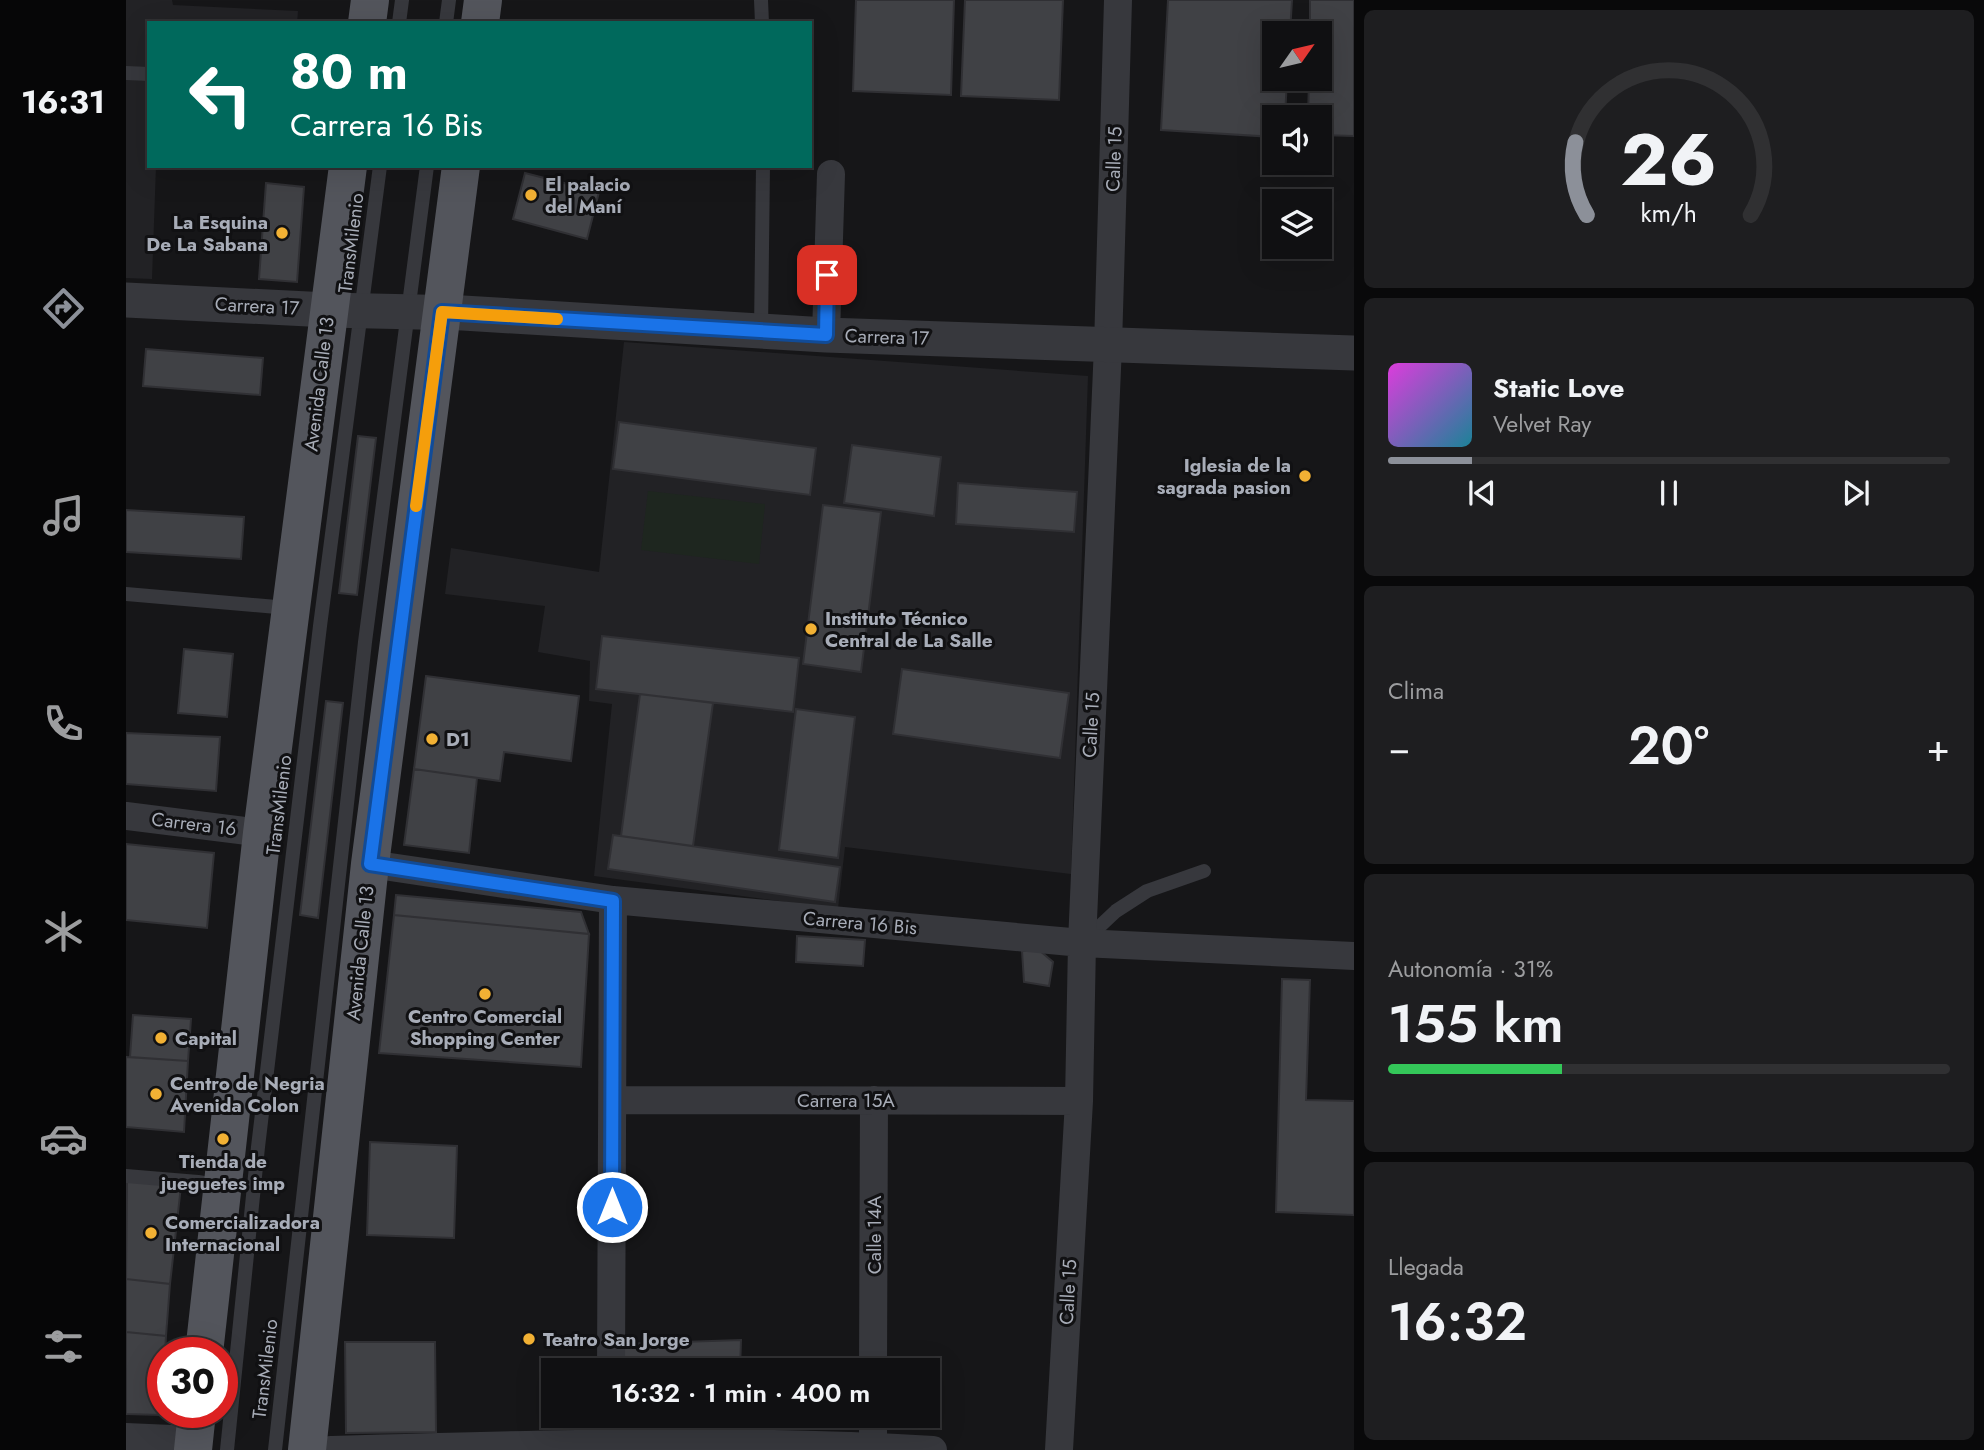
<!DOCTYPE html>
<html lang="es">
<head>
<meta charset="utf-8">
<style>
  body { margin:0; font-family:Jost,sans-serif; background:#1e1e20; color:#f1f3f6; height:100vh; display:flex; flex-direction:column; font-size:26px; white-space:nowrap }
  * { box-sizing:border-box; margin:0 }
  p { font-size:23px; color:#9c9d9f }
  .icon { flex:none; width:38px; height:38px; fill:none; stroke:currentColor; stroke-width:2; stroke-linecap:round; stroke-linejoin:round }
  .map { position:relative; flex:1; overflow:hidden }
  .side { display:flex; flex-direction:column; gap:10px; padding:10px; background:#09090a; width:630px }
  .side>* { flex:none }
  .guide { position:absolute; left:21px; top:21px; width:665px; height:147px; border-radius:0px; box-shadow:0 7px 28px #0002,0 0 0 2px #303032; background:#00695c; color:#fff; overflow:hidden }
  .needle { width:46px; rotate:56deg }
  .buttons { position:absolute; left:1136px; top:21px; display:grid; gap:14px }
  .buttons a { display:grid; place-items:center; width:70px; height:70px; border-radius:0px; background:#101012; box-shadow:0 7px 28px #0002,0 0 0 2px #303032; font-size:35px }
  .speed { position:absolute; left:21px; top:1337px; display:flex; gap:14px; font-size:35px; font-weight:700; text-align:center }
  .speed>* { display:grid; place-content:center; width:91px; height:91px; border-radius:50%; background:#101012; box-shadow:0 7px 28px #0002,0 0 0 2px #303032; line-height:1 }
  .speed .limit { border:10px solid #d22; background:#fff; color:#111 }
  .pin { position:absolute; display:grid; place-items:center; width:60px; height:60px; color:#fff; margin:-30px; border-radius:14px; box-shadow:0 4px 10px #0006 }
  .me { position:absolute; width:77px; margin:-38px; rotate:0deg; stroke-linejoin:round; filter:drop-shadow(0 0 5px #0008) }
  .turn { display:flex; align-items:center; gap:24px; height:147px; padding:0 28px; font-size:32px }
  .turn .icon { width:91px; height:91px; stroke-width:2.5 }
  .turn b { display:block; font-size:49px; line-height:60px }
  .big { font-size:52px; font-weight:600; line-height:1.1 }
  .side .widget { flex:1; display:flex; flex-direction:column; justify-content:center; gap:10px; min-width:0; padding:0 24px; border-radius:10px; background:#1e1e20 }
  .side .dial { align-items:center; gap:0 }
  .dial svg { height:182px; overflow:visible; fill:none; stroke:#303032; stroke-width:7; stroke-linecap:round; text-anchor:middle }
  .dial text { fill:#f1f3f6; stroke:none }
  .song { display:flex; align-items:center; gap:21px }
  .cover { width:84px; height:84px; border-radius:10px; background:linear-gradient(135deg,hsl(300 70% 55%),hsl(190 70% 35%)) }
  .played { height:7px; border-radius:4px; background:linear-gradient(90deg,#8c9099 15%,#303032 15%) }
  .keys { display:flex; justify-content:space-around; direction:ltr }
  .heat { display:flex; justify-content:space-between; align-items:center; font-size:38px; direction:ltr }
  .charge { height:10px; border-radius:5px; background:linear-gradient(90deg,#34c759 31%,#303032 0) }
  .trip { position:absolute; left:415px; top:1358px; width:399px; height:70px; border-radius:0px; background:#101012; box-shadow:0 7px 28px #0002,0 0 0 2px #303032; font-weight:600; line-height:70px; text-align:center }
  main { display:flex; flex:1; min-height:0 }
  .dock { display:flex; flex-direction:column; width:126px; justify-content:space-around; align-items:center; background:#060607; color:#9c9d9f }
  .dock .icon { width:49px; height:49px }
  .dock .on { color:#8c9099 }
  .dock b { font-size:32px; color:#f1f3f6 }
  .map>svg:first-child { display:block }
  .built { fill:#222225 }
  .green { fill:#1e261f }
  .building { fill:#404145; stroke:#303034; stroke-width:2 }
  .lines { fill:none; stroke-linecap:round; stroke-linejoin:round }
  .service { stroke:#37383d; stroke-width:14 }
  .minor { stroke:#37383d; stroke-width:28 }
  .tertiary { stroke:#37383d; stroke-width:35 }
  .primary { stroke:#53555c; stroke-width:38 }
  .route-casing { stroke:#114b97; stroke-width:18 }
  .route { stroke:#1a73e8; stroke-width:12 }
  .slow { stroke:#f59e0b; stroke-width:12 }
  .poi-dot { fill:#f2b134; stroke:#111113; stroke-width:2.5 }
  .labels { text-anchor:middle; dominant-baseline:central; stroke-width:6; stroke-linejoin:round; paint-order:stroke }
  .street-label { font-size:19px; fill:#a8adb8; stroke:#111113 }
  .poi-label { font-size:19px; font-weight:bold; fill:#a8adb8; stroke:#111113; text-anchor:start }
</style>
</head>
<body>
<main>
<nav class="dock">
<b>16:31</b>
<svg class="icon on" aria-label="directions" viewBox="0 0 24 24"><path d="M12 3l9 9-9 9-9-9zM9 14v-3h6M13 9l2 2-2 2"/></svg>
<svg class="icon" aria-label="music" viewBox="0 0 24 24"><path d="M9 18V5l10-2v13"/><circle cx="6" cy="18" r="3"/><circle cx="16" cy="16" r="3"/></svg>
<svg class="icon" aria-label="phone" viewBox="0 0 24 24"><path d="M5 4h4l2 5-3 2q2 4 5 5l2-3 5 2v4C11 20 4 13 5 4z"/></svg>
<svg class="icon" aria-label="climate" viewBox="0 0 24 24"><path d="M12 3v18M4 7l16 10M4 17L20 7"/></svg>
<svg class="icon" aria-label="car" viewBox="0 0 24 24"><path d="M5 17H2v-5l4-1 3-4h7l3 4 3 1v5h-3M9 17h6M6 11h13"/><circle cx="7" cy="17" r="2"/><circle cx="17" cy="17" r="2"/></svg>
<svg class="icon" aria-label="filters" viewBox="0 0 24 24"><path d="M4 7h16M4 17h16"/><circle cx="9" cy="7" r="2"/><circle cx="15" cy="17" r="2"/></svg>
</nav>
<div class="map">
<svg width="1228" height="1450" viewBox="0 0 1228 1450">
  <rect width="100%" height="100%" fill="#161618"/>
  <path class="built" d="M0,0H46L47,5L172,11L171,23H23V166H30L26,279L0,278Z
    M498,342L962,376L945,874L719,847L712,909L468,876L486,704L463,701L464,661L412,652L419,606L319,594L325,548L473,572Z"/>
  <path class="green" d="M522,491L639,504L633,564L515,550Z"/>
  <path class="building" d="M730,0H828L825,95L727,91Z
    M839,0H937L933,100L835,96Z
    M1042,0H1166L1164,33H1148V79H1161L1159,117H1148V137L1035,130Z
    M1184,0H1228V136L1194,135V117H1182L1183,79H1194V33H1184Z
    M399,173L473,192L461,239L387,219Z
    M140,183L178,187L171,282L133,279Z
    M20,349L137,358L134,395L17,386Z
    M493,422L690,448L684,495L487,469Z
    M232,436L250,438L231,595L213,593Z
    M726,445L815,457L808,516L718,503Z
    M832,483L951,492L948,532L830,524Z
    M697,505L755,512L735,672L677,664Z
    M0,510L118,517L115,559L0,552Z
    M476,636L673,658L667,712L470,689Z
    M58,649L107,654L101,717L52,713Z
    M776,669L943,693L934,758L767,734Z
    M300,676L453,696L445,761L378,752L374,781L288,769Z
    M514,694L587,703L567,846L495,836Z
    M200,701L217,703L192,918L174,915Z
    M670,709L729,717L712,858L653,850Z
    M0,733L94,737L90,791L0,784Z
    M288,769L351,778L343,853L278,845Z
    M487,835L714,867L709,902L482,869Z
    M0,844L88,853L81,928L0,920Z
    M270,895L455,912L463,934L268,915Z
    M268,915L463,934L455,1067L253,1053Z
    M671,936L739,940L737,966L670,962Z
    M913,950L927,962L923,986L898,982L896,951Z
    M1156,979L1184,980L1180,1100L1228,1101V1215L1150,1212Z
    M7,1015L65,1019L62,1061L4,1057Z
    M0,1057L62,1061L58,1132L0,1127Z
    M244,1142L331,1146L328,1238L241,1235Z
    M1,1180L55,1186L44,1284L0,1279Z
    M0,1279L44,1284L40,1336L0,1332Z
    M0,1332L40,1336L39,1353H37L35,1415L0,1414Z
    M615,1340L614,1370H495L494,1344Z
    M219,1342H309L310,1432L220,1433Z
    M502,1416H614V1422L505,1419Z"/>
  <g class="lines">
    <path class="service" d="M635,0L636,23
      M273,23L276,0
      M320,23L323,0
      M0,73L23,74
      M635,331L637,166
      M0,594L162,608
      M957,942L990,911L1021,891L1078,871
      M0,1176L72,1182L96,1186
      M101,1450L132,1147L194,626L254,166
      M149,1450L239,642L301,166"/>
    <path class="minor" d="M700,335L705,174
      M0,816L136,833
      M244,864L487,900L956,943L1228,956
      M487,1100L953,1101
      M485,1370L487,900
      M747,1370L748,1100
      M0,1437L68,1440
      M747,1446V1416
      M205,1450C406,1444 606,1438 807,1450
      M933,1450L953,1101L956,943L982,346L992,0"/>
    <path class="tertiary" d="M0,300L202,310L337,313L700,335L1228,353"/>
    <path class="primary" d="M241,23L244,0
      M354,23L357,0
      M78,1353L136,833L222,166
      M67,1450L71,1412
      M181,1450L244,864L335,166"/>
  </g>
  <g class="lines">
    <defs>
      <path id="route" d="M486,1207L487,901L244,864L316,312L700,335L701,275"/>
    </defs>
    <use href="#route" class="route-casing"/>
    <use href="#route" class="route"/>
    <path class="slow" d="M290,506L316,312L431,319"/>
  </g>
  <g class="poi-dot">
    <circle cx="405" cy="195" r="7"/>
    <circle cx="156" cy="233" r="7"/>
    <circle cx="1179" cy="476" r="7"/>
    <circle cx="685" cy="629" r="7"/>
    <circle cx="306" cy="739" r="7"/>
    <circle cx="359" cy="994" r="7"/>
    <circle cx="35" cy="1038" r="7"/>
    <circle cx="30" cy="1094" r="7"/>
    <circle cx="97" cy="1139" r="7"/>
    <circle cx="25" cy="1233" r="7"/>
    <circle cx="403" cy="1339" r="7"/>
  </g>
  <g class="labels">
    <g class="street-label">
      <text transform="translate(988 159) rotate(-88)">Calle 15</text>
      <text transform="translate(225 243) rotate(-83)">TransMilenio</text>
      <text transform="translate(131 306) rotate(3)">Carrera 17</text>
      <text transform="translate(761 337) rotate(2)">Carrera 17</text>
      <text transform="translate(193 384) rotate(-83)">Avenida Calle 13</text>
      <text transform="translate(965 725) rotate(-87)">Calle 15</text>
      <text transform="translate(153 805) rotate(-83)">TransMilenio</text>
      <text transform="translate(68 824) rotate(7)">Carrera 16</text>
      <text transform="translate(734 923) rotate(5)">Carrera 16 Bis</text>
      <text transform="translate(234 953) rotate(-84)">Avenida Calle 13</text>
      <text x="720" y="1100">Carrera 15A</text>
      <text transform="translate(748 1235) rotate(-90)">Calle 14A</text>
      <text transform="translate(942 1292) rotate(-87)">Calle 15</text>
      <text transform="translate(139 1369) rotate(-83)">TransMilenio</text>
    </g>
    <g class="poi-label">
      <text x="419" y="184">El palacio<tspan x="419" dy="22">del Maní</tspan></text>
      <text x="142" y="222" text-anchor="end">La Esquina<tspan x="142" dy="22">De La Sabana</tspan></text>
      <text x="1165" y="465" text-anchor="end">Iglesia de la<tspan x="1165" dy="22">sagrada pasion</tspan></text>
      <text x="699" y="618">Instituto Técnico<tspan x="699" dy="22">Central de La Salle</tspan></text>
      <text x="320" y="739">D1</text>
      <text x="359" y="1016" text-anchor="middle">Centro Comercial<tspan x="359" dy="22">Shopping Center</tspan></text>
      <text x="49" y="1038">Capital</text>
      <text x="44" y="1083">Centro de Negria<tspan x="44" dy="22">Avenida Colon</tspan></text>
      <text x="97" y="1161" text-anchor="middle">Tienda de<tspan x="97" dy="22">jueguetes imp</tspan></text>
      <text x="39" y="1222">Comercializadora<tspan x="39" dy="22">Internacional</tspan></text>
      <text x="417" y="1339">Teatro San Jorge</text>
    </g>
  </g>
</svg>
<div class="buttons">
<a><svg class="needle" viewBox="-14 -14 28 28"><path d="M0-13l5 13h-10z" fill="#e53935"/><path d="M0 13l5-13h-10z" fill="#9c9d9f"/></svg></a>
<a><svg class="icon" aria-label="sound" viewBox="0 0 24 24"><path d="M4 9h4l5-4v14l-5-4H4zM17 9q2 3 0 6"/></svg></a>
<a><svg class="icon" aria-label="layers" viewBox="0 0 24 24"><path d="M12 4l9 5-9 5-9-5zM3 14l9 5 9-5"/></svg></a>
</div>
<div class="speed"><div class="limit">30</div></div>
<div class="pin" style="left:701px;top:275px;background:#d93025"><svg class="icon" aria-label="arrive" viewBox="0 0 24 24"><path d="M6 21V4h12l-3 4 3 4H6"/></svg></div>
<svg class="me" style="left:486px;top:1207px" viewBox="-20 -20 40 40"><circle r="17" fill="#1a73e8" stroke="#fff" stroke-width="3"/><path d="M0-11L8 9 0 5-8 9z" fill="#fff"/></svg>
<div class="trip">16:32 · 1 min · 400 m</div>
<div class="guide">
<div class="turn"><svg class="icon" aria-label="left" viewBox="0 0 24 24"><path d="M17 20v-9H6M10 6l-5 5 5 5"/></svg><div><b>80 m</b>Carrera 16 Bis</div></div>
</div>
</div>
<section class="side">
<div class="widget dial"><svg viewBox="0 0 100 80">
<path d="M14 69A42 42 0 1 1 86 69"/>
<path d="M14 69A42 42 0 0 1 9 37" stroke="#8c9099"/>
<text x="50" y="56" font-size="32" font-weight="700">26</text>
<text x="50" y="72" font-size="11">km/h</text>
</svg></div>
<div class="widget">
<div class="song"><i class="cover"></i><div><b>Static Love</b><p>Velvet Ray</p></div></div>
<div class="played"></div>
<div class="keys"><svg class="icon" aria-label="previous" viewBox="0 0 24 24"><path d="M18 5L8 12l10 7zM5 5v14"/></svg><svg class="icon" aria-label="pause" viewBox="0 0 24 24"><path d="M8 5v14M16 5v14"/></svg><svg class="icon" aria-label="next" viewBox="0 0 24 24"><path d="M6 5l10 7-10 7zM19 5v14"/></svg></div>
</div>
<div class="widget"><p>Clima</p>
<div class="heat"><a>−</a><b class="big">20°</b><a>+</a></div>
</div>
<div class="widget"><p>Autonomía · 31%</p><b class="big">155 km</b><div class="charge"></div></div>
<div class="widget"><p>Llegada</p><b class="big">16:32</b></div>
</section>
</main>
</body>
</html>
